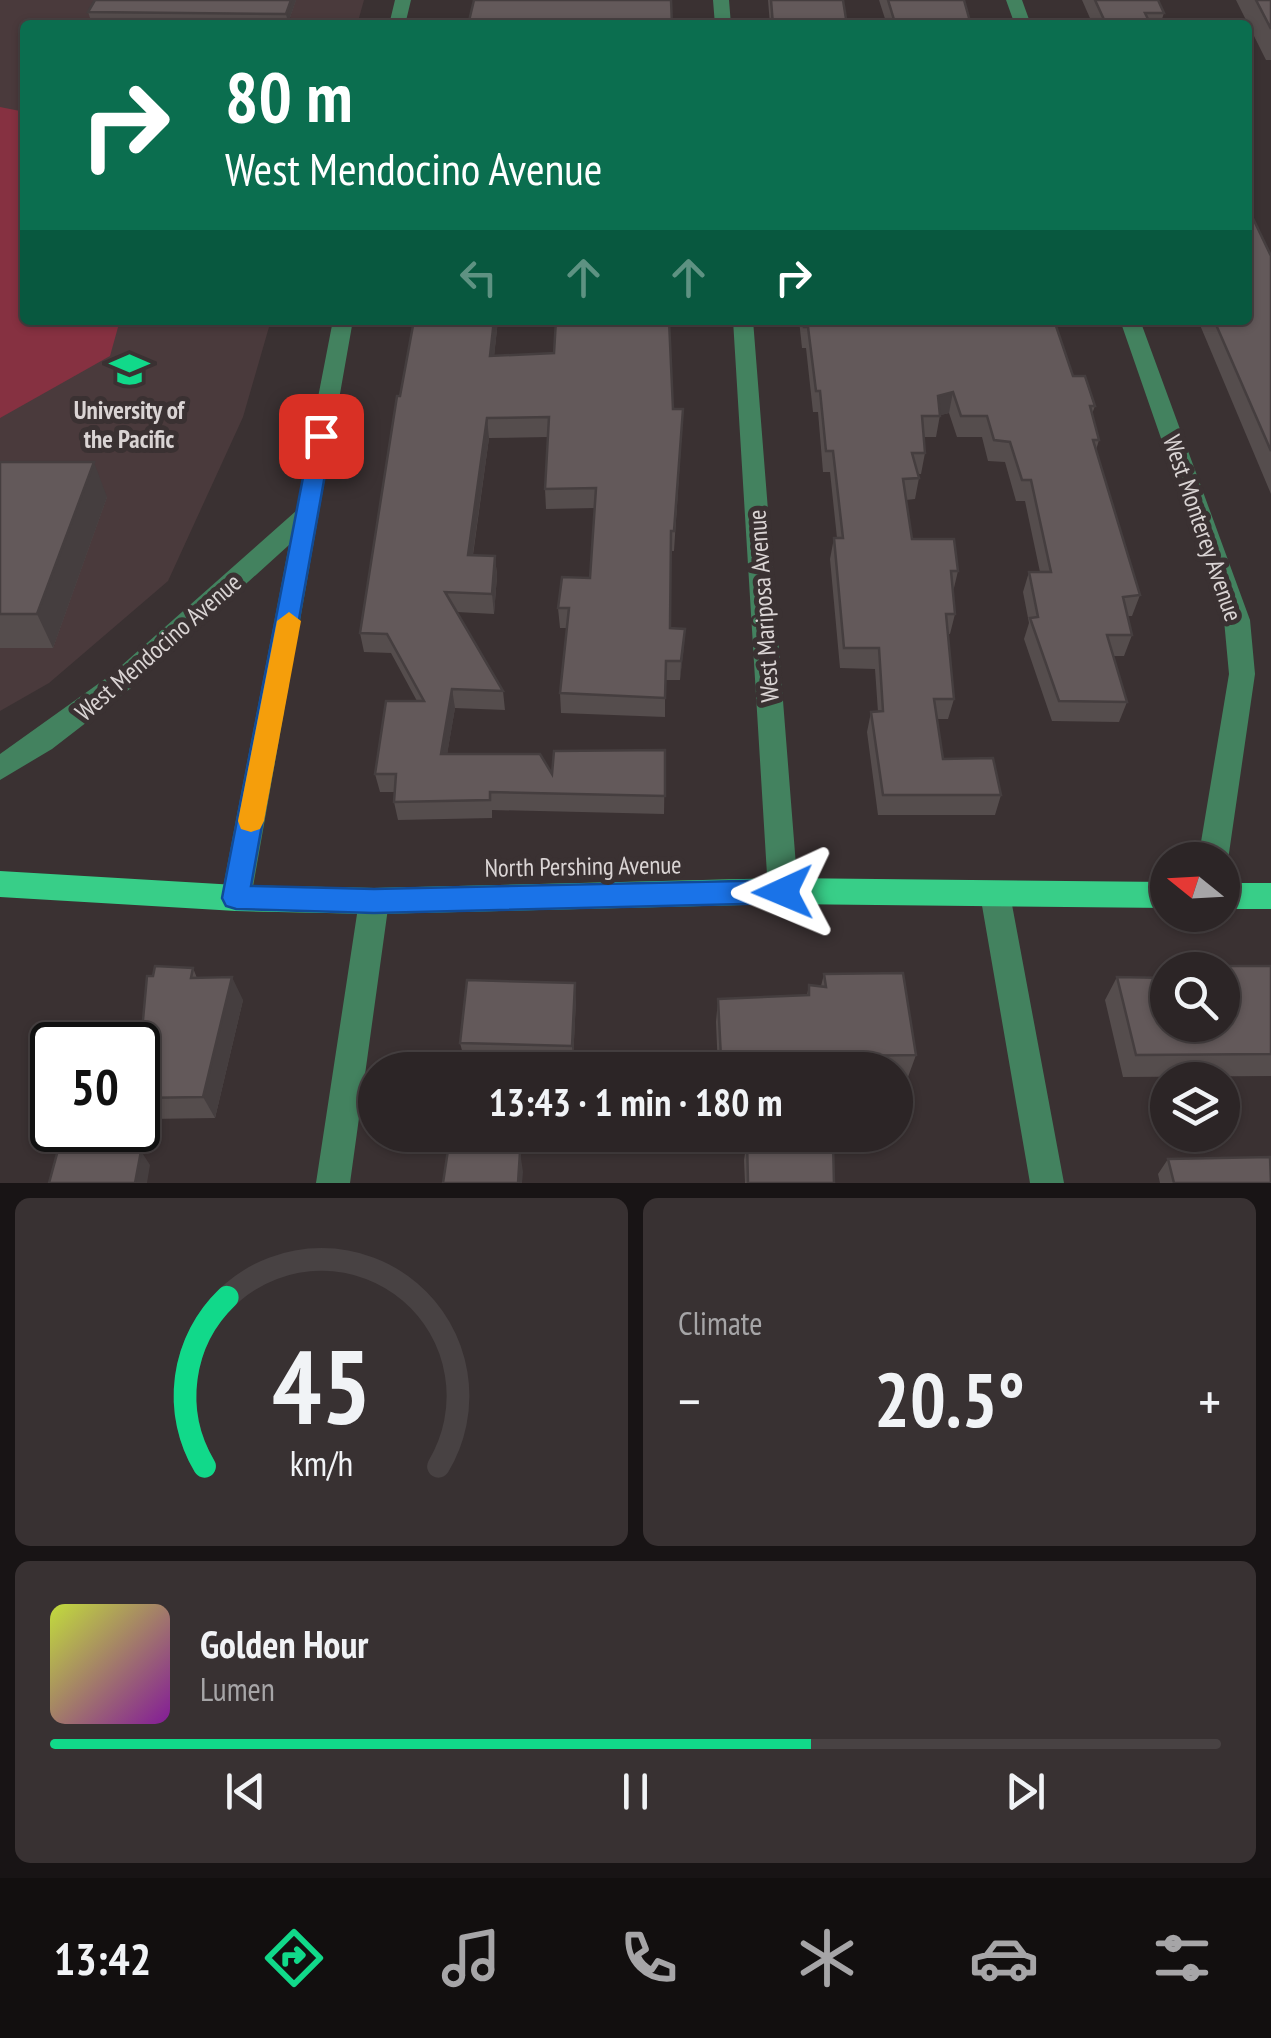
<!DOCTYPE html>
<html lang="en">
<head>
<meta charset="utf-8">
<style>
  body { margin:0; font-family:"PT Sans Narrow",sans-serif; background:#383132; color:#f1f3f6; height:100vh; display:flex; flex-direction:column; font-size:38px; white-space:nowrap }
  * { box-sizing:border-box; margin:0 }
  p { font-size:32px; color:#a6a5a7 }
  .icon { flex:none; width:55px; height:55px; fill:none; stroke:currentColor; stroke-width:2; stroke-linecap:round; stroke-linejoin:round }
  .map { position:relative; height:1183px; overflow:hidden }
  .panel { display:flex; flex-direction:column; gap:15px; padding:15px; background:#181415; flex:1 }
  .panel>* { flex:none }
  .banner { position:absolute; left:20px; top:20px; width:1232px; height:305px; border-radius:10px; box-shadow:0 2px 8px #0004,0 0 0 2px #484243; background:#0b6e4f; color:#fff; overflow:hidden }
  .needle { width:65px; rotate:288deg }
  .buttons { position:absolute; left:1150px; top:842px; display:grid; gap:20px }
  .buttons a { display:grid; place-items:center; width:90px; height:90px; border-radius:50%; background:#2c2526; box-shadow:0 2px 8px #0004,0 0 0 2px #484243; font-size:50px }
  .speed { position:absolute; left:30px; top:1022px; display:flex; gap:20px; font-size:50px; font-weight:700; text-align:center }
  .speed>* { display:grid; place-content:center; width:130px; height:130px; border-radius:50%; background:#2c2526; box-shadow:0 2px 8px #0004,0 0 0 2px #484243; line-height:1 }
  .speed .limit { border:5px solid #111; border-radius:15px; background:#fff; color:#111 }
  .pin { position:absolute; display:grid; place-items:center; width:85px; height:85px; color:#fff; margin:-42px; border-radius:20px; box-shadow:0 5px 15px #0006 }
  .me { position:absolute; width:110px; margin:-55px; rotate:269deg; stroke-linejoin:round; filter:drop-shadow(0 0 8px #0008) }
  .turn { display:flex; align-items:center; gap:35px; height:210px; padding:0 40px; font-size:45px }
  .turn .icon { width:130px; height:130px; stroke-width:2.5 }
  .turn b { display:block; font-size:70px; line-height:85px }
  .lanes { display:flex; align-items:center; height:95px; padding:0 40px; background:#0003; justify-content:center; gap:50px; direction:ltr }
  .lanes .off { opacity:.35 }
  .big { font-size:75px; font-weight:700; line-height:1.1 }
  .panel .card { flex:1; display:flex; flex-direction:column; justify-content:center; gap:15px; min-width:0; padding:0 35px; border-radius:15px; background:#383132 }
  .panel .dial { align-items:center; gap:0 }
  .dial svg { height:260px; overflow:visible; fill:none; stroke:#484243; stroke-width:7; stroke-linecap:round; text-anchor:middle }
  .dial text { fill:#f1f3f6; stroke:none }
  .song { display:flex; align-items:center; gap:30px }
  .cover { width:120px; height:120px; border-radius:15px; background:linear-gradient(135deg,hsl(70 70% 55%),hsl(290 70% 35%)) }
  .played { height:10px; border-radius:5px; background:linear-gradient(90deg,#11d98a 65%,#484243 65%) }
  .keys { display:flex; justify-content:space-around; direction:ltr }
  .heat { display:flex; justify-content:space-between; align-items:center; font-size:55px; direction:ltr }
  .panel .tiles { flex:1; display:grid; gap:15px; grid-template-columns:1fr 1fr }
  .card:last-child { grid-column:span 2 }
  .trip { position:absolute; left:358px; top:1052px; width:555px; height:100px; border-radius:50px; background:#2c2526; box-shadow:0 2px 8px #0004,0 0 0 2px #484243; font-weight:700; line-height:100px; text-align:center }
  .tabs { display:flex; height:160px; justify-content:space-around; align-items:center; background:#120f0f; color:#a6a5a7 }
  .tabs .icon { width:70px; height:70px }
  .tabs .selected { color:#11d98a }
  .tabs b { font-size:45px; color:#f1f3f6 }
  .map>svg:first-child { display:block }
  .built { fill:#4a3a3c }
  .green { fill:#863141 }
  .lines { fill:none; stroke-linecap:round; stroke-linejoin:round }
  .minor { fill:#43825f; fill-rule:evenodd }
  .major { fill:#38ce88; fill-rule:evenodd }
  .wall { fill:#554d4d }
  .shaded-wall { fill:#453e3f }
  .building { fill:#63595a; stroke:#453e3f; stroke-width:2.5 }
  .route { fill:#1a73e8; stroke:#114b97; stroke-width:2.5 }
  .slow { fill:#f59e0b }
  .labels { text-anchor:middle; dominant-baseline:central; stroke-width:10; stroke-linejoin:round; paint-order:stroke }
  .poi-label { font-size:25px; font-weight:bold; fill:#dad4d4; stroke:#3a3132 }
  .street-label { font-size:25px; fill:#dad4d4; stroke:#3a3132 }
</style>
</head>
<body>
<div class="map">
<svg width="1271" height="1183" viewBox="0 0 1271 1183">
  <rect width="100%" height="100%" fill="#3a3132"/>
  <path class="built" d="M0,0H364L357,25H25V320H271L243,417L168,581L49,683L0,711Z"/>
  <path class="green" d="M0,107L25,112V320H120L110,356L0,418Z"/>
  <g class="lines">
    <path class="minor" d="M395,0H411L405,25H389Z
      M713,0H729L731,25H715Z
      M1006,0H1022L1031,25H1015Z
      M333,320H353L251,898L247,907L236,911L225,907L221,898L289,545L131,688L52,749L0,780V754L112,674L296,511Z
      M733,320H753L798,891L793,900L783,904L773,900L768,891Z
      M1120,320H1140L1250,620L1255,674L1228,860L1222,869V860H1198L1229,674L1224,620Z
      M995,881L1006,885L1010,894L1064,1183H1030L980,894L984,885Z
      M374,888L385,892L389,901L350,1183H316L359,901L363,892Z"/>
    <path class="major" d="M0,871L236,885L374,888L783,878L1168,882V908L783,904L374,914L236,911L0,897Z
      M1222,883H1271V909H1222Z"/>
  </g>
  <path class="wall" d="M95,0H296L288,23L91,21L88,12Z
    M768,0H843L847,25H770Z
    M879,0H964L971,25H887Z
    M1082,0H1158L1164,13L1160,25H1093Z
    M1236,0H1271V60H1266Z
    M1271,256V494L1200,325L1202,320H1248Z
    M414,320H498L494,356L673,409L682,429L674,551H671L670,628L685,629L680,680H665V717L561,713L560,693L567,628H560L558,608L590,578L595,508L546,509L545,489L548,437L489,438L473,555L495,556L497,576L494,614L457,612L503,691L505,710L455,708L447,754L552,774L665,750L664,814L492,810V818L398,820L394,802L395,792H380L375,774L417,701L391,653L364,652L360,633Z
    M799,320H1059L1055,321L1073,376L1095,406L1092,414L1099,440L1096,450L1140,595L1132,616H1128L1132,635L1124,656H1113L1127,702L1119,722L1052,721L1024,639L1029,623L1023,592L1029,572H1040L1025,501H1016L1005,462L988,461L982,437H957L949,413L940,415L936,437H924L925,453L921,474H918L919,478L915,499L906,500L912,539L958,571L953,592L955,614L950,634H948L954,699L948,719H937L943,759L1001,795L995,815H878L867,732L871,712H878L875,669L840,668L830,559L834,538H837L830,472H823L818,412H813L806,348H802Z
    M0,462L107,497L53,648H0Z
    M1229,966H1271V1076L1123,1077L1105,1000L1117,977L1222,1025V976Z
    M193,968L197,978L243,1000L215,1118L149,1119L138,1101V1075L153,976Z
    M824,974L916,1055L908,1077L895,1078V1070H718L716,1022L718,999L807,995L809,985L821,986Z
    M576,999L573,1061L464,1058L460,1043Z
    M52,1069V1121H37L31,1114Z
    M747,1140L834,1183H745L744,1160Z
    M1168,1159L1271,1183H1160L1158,1174Z"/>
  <path class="shaded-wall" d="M291,0H296L288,23L286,14Z
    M494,320H498L492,376L490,356Z
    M953,392L949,413L934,417L938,396Z
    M487,418L489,438L470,574L468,555Z
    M94,462L107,497L53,648L37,614Z
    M495,556L497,576L494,614L492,594Z
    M685,629L684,648L680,680L681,661Z
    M452,689L455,708L444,773L441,754Z
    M232,977L243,1000L215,1118L203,1097Z
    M575,983L576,999L573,1061L572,1046Z
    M141,1151L150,1165L147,1183H135Z
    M520,1152L523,1172L522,1183H518Z"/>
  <path class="building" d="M95,0H291L286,14L88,12Z
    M474,0H671L672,25H468Z
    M771,0H843L847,25H773Z
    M888,0H964L971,25H914V23H895Z
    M1095,0H1158L1164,13H1145L1151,25H1096L1095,24H1106Z
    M1256,0H1271V29Z
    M1248,208L1271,256V451L1214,320H1248Z
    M414,320H494L490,356L554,353L556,320H669L673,409H683L674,531H671L670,628L685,629L681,661H666L665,698L560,693L569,608H558L562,577L590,578L596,488L545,489L549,417L487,418L468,555L495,556L492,594L445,592L503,691L452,689L441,754H540L552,774L554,751L665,750V796L490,792V800L394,802L396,774H375L386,701H424L387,634L360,633L397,396H400Z
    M804,320H1054L1073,376H1085L1095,406H1090L1099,440H1093L1140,595L1123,597L1132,635H1107L1127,702L1059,701L1030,618L1038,617L1029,572H1051L1031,480H1022L1010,442L994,440L987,416H961L953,392L938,396L940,416H922L925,453H912L919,478L903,479L912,539H954L958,571H951L955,614H946L954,699H934L943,759L993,758L1001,795H883L871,712L883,711L879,648H844L834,538H843L833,451H826L820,391H816L808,327H804Z
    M0,462H94L37,614H0Z
    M155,966L193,968L191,978L232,977L203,1097L138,1098V1075L147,976H153Z
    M1229,966H1271V1054L1136,1055L1117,977L1168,978V1025H1222V979H1231Z
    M903,973L916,1055L721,1058L718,999L809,995V985L826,987L824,974Z
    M467,980L575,983L572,1046L460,1043Z
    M43,1068L52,1069V1113L31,1114Z
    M747,1140L833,1143L834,1183H748Z
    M58,1150L141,1151L135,1183H49Z
    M448,1150L520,1152L518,1183H443Z
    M1270,1157L1271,1183H1174L1168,1159Z"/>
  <path class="route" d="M321,429L332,436L251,886L374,889L783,880L793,883L797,892L793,900L783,903L374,913L236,909L226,906L222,898L311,436Z"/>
  <path class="slow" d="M289,612L301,621L264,821L260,829L251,832L241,829L238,821L277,621Z"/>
  <defs>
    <symbol id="university-bare" viewBox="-9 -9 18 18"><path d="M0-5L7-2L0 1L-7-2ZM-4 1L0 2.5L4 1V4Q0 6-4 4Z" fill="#11d98a" stroke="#3a3132" stroke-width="2.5" paint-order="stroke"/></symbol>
  </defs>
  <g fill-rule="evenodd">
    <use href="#university-bare" x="102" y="342" width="55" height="55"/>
  </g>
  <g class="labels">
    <g class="poi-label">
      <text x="129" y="410">University of<tspan x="129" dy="29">the Pacific</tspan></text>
    </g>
    <g class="street-label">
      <text transform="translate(1203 528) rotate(71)">West Monterey Avenue</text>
      <text transform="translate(763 606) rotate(-94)">West Mariposa Avenue</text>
      <text transform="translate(158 647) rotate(-41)">West Mendocino Avenue</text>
      <text transform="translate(583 866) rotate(-1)">North Pershing Avenue</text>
    </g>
  </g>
</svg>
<div class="buttons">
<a><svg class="needle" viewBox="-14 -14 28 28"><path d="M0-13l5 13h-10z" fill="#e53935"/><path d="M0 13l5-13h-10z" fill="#a6a5a7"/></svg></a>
<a><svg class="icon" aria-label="search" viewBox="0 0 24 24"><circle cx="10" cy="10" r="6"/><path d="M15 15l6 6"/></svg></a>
<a><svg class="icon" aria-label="layers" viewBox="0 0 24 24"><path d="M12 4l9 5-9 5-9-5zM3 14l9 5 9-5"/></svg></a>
</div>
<div class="speed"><div class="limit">50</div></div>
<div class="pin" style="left:321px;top:436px;background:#d93025"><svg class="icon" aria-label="arrive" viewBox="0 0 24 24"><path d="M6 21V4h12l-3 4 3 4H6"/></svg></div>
<svg class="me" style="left:783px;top:892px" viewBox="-20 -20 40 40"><path d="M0-17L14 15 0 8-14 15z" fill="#1a73e8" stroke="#fff" stroke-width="4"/></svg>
<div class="trip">13:43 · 1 min · 180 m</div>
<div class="banner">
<div class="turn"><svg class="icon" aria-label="right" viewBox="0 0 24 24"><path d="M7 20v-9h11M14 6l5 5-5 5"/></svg><div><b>80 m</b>West Mendocino Avenue</div></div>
<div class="lanes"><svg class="icon off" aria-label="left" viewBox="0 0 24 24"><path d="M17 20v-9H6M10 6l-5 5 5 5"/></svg><svg class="icon off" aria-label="ahead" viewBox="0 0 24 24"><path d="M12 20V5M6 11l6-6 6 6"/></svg><svg class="icon off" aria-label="ahead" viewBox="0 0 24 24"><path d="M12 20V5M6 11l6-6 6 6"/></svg><svg class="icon" aria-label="right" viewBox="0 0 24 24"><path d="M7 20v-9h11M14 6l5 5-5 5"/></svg></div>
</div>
</div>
<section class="panel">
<div class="tiles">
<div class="card dial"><svg viewBox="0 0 100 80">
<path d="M14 69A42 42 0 1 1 86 69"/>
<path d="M14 69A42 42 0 0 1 21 17" stroke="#11d98a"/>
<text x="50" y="56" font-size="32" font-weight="700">45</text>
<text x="50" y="72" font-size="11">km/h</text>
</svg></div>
<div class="card"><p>Climate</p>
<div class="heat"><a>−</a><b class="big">20.5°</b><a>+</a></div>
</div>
<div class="card">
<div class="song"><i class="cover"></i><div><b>Golden Hour</b><p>Lumen</p></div></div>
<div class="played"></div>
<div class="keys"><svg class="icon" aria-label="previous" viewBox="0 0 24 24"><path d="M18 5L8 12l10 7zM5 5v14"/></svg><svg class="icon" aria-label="pause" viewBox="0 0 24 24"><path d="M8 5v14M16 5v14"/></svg><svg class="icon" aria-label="next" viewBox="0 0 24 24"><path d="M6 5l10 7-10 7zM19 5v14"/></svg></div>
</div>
</div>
</section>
<nav class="tabs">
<b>13:42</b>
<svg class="icon selected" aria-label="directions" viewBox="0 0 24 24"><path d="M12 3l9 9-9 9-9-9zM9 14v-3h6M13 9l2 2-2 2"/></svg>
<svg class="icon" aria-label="music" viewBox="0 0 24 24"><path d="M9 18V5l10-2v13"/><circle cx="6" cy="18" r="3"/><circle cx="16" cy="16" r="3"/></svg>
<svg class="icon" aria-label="phone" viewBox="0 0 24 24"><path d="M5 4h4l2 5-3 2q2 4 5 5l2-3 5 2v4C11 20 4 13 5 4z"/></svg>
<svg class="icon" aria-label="climate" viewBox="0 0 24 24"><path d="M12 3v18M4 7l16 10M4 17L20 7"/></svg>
<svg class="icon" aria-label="car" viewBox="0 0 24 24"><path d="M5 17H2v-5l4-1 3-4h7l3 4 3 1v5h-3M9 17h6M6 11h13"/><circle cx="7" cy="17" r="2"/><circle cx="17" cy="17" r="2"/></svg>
<svg class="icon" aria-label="filters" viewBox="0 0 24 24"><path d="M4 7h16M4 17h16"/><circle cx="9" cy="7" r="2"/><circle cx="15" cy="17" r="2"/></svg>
</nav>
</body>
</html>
